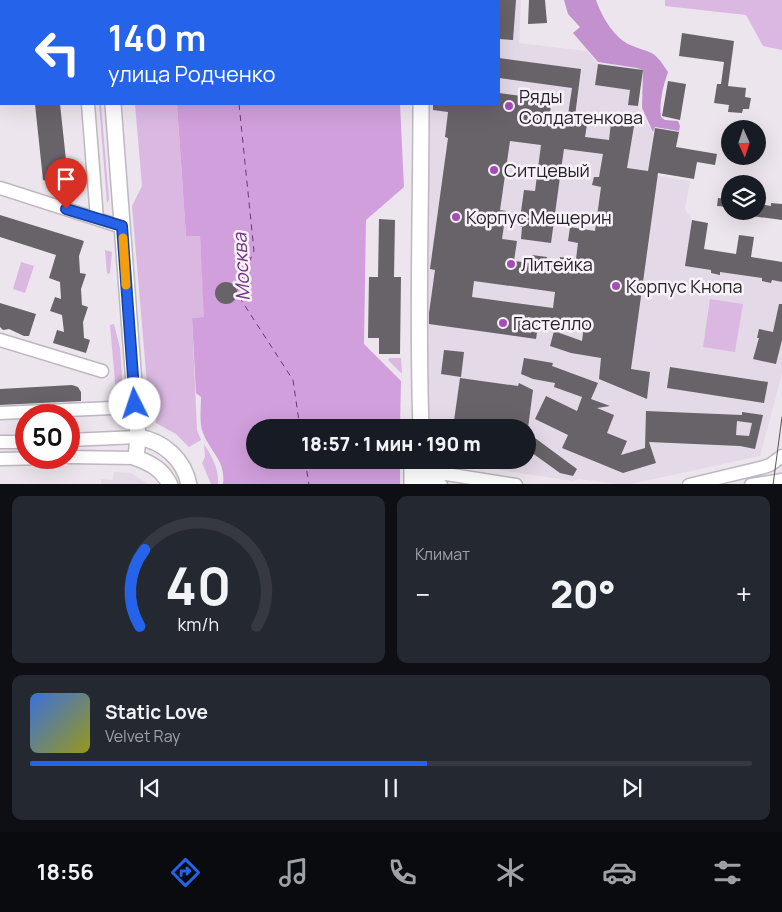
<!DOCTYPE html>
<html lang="ru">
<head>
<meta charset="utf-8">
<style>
  body { margin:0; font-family:Manrope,sans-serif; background:#242831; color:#f1f3f6; height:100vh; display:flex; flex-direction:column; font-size:19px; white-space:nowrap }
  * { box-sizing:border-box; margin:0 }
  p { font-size:16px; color:#9ea1a6 }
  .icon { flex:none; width:28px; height:28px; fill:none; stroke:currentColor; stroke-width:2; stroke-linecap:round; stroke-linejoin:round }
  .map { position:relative; height:484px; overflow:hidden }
  .sheet { display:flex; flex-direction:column; gap:12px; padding:12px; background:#0d0f14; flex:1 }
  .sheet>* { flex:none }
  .guide { position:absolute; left:0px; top:0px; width:500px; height:105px; box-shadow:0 5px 20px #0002; background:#2563eb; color:#fff; overflow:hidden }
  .needle { width:32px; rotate:177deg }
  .fabs { position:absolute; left:721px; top:120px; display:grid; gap:10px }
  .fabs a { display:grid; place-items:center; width:45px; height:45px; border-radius:50%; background:#171b24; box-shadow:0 5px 20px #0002; font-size:25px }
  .speed { position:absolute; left:15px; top:404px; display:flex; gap:10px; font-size:25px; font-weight:700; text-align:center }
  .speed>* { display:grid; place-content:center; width:65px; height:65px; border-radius:50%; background:#171b24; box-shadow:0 5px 20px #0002; line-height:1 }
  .speed .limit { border:8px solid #d22; background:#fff; color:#111 }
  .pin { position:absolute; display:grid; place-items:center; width:42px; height:42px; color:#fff; margin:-51px -21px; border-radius:50% 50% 50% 0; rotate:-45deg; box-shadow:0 0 5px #0007 }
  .pin .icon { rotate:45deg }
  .me { position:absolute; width:55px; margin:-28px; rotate:356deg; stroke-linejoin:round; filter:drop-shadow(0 0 4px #0008) }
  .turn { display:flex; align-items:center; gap:18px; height:105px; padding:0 25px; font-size:22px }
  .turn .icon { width:65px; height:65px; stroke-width:2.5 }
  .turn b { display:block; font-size:35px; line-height:42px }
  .big { font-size:38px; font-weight:800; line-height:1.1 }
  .sheet .widget { flex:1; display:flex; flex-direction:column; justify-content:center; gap:8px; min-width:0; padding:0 18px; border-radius:10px; background:#242831 }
  .sheet .dial { align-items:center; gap:0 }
  .dial svg { height:130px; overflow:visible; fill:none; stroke:#363941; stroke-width:7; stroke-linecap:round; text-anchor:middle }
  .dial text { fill:#f1f3f6; stroke:none }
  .song { display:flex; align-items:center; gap:15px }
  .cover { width:60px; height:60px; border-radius:8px; background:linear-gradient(135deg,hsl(220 70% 55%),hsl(60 70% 35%)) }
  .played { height:5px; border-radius:2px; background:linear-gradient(90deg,#2563eb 55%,#363941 55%) }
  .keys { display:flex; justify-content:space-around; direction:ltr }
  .heat { display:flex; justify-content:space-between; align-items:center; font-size:28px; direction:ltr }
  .sheet .tiles { flex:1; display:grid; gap:12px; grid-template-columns:1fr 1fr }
  .widget:last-child { grid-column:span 2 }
  .trip { position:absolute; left:246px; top:419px; width:290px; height:50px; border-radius:25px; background:#171b24; box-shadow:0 5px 20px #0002; font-weight:800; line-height:50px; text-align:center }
  .dock { display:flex; height:80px; justify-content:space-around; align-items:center; background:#090b0e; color:#9ea1a6 }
  .dock .icon { width:35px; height:35px }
  .dock .active { color:#2563eb }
  .dock b { font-size:22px; color:#f1f3f6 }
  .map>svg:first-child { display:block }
  .built { fill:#e4d9e7 }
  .green { fill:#dab8e2 }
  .forest { fill:#c391ce }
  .water { fill:#d19fdc }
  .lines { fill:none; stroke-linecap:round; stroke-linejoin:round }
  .ferry { stroke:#6f337c; stroke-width:1; stroke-dasharray:6 5; stroke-linecap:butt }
  .building { fill:#686269; fill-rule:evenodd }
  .minor-casing { stroke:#bdb7bf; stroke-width:15 }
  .major-casing { stroke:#bdb7bf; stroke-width:18 }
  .minor { stroke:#fff; stroke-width:12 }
  .major { stroke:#fff; stroke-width:15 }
  .tram { stroke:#5a565b; stroke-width:1 }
  .route-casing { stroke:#184099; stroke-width:12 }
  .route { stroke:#2563eb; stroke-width:9 }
  .slow { stroke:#f59e0b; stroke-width:9 }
  .poi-dot { fill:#a44cb8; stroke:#f9f2fb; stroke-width:2 }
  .labels { text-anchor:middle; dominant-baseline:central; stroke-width:5; stroke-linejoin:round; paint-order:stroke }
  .poi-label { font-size:18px; fill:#262327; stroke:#f9f2fb; text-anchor:start }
  .water-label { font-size:19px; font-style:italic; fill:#6f337c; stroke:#f9f2fb }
</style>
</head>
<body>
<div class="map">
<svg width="782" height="485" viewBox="0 0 782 485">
  <rect width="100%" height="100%" fill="#ece5ed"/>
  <path class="built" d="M421,0H521L519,43L587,51L598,64L595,85L630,90L628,105L638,106L653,134L647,174L690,181L685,209L692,220L685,266L711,270V274L719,275L720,272L762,278V281L771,283L772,280L782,282V374L760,456L626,485L579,479L573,481L434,460H528V428L429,427L426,335L429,104H499V1Z
    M114,472L131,473L148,484H101V479L113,480Z"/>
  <path class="green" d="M665,0H782V50L763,46L746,15L665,6Z
    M99,104H101L109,200L107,203Z
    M135,104H177L186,236H200L205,317L192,318L197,430L201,440L189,447L176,434L156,423L154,398L148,396L132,206L142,186Z
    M105,250L112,252L110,273L107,274Z
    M21,262L34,266L25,293L13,289Z
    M710,299L743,304L735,352L703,347Z
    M114,324L120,348L124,400L122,403L117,404L110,325Z
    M390,358H401L402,374L388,360Z
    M204,444C212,457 219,468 218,484H211L202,463L205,457Z"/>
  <path class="forest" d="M564,0H596C601,15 613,36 628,44C652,55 652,47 668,72C663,86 659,103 661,117L665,120L678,121L680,126L679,131L655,127L653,132L642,108L643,70L637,68L598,62L573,33L580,27L568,14Z"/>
  <path class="water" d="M170,0H392L393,1H170Z
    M177,104H400L404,187L366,220L364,344L401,381L400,427L255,428V460H400V484H223C226,461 211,453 203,433C199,423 201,408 201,397L196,393L192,318L204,317L200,236H186Z"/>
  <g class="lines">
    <path class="ferry" d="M228,0V1
      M239,104L254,251L236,292L293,380L300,428
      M305,460L309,485"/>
  </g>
  <path class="building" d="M499,0H516L513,40L499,39Z
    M529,0H545L547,23L528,24Z
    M682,33L734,41L728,86L746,88L745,97L751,98L749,109H743L742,113L728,112L729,105L714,103L717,84H721L724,62L679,56Z
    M499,58L581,69L575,116L588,118L585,137L609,140L611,123L616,124L617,120L630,122L629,125L634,126L627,168L648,171L655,128L679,132L676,147L717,154L715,165L697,162L694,179L658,173L631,369L650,372L647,399L599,379L601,358L571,353L550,346L554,331L582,341L584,326L528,317L527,322L538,326L536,339L429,324V313L435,270L430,269L448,138L445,137L448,112L433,110V104H499V93L552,100L550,112L568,115L572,88L499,78ZM510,141L541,145L535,191L524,190L519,226L522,227L521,239L551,243L560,177L567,178L568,171L561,170L564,149L603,154L599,177H594L592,185L601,187L595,231L570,227L568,241L578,243L576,259L560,257L559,266L546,264L547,257L532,255L531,263L514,261L517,241L502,239L506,211L500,210ZM474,281L555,292L553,308L472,297Z
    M598,64L643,70L638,106L628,105L630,90L595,85Z
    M668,81L686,84L680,120L662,116Z
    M35,104H60L69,188L43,180Z
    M718,198L729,199L728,207L717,206Z
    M771,203L782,204V220L744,215V211H758V204L771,206Z
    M0,215L84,241L79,256L80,273L86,274L81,289L82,305L88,307L83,322L84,338L90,340L86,353L53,343L57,330L64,332L62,315L50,311L55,297L61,299L60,282L49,278L56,255L0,237Z
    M379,219L395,220L394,277H401L400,354H379V338H368L369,277H378Z
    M692,220L708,223L704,249L736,254L739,235L754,237L751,257L782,262V282L772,280L771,283L762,281V278L720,272V275L711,273V270L685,266Z
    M215 293a11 11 0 1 1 22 0a11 11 0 1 1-22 0Z
    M0,303L36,314L29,336H24L9,329L3,330L0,327Z
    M779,304H782V340L776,364L753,359L759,338H757L759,329L773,332Z
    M444,350L464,352L461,377L441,374Z
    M524,358L553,363L552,366L598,383L591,399L610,406L597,408L614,415L607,433L627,441L621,455L645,448L646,411L742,415V412L763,415L755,449L740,446L649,442L656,463L623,473L562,448L568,435L535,419L546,396L577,411L582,397L554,387L555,383L533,379L521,374ZM737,421L752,423L749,436L736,435Z
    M670,367L768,382L764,403L667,388Z
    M460,378L518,386L519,383L533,390L528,428H453Z
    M72,385L78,387L81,392V401L0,405V389Z
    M528,437L535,438L577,469L573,476L560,473L528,450Z"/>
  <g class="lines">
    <defs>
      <path id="minor" d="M78,0L79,1
        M0,36L1,37
        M88,104L97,219
        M0,188L122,227
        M0,340L102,371
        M0,413L112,408
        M69,440L138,437
        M0,442H26
        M69,457L136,458
        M0,459L53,458
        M414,469L516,485
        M415,481L441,485
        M689,485L764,467L770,465L782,456
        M751,485L782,480"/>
      <path id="major" d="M105,0V1
        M407,0V1
        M113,104L138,437L136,458C151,463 163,470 170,485
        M421,428C417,319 421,212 421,104
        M138,437C163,441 184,459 189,485
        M412,460V485
        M422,460L424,485"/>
    </defs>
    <use href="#minor" class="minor-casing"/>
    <use href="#major" class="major-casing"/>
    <use href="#minor" class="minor"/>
    <use href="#major" class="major"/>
    <path class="tram" d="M773,485L782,417"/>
  </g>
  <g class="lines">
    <defs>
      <path id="route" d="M66,209L122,226L135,404"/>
    </defs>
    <use href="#route" class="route-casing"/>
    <use href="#route" class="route"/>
    <path class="slow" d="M123,238L126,285"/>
  </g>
  <g class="poi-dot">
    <circle cx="509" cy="106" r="5"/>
    <circle cx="494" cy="170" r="5"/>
    <circle cx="456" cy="217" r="5"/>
    <circle cx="511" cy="264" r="5"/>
    <circle cx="616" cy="286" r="5"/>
    <circle cx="503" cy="323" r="5"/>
  </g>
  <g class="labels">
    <g class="poi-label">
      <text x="519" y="96">Ряды<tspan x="519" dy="21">Солдатенкова</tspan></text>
      <text x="504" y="170">Ситцевый</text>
      <text x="466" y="217">Корпус Мещерин</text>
      <text x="521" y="264">Литейка</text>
      <text x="626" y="286">Корпус Кнопа</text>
      <text x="513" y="323">Гастелло</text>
    </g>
    <g class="water-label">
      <text transform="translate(241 267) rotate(-93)">Москва</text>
    </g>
  </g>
</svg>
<div class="fabs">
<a><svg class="needle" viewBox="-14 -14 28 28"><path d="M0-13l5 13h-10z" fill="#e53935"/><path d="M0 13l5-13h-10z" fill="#9ea1a6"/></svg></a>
<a><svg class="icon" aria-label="layers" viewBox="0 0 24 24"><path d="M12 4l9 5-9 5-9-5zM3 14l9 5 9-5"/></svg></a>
</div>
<div class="speed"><div class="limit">50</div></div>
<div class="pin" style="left:66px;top:209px;background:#d93025"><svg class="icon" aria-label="arrive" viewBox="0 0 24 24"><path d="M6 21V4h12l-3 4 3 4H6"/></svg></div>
<svg class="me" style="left:135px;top:404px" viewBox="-20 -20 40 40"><circle r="19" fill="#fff"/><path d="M0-13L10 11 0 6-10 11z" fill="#2563eb"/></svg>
<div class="trip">18:57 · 1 мин · 190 m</div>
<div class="guide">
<div class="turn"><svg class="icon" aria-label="left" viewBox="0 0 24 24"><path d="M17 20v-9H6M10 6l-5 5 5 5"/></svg><div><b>140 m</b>улица Родченко</div></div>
</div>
</div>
<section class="sheet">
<div class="tiles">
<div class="widget dial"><svg viewBox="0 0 100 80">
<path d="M14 69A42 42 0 1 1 86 69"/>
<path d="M14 69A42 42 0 0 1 17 22" stroke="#2563eb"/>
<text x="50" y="56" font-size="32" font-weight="700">40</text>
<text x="50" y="72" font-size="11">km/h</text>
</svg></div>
<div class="widget"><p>Климат</p>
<div class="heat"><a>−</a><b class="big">20°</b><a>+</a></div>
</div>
<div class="widget">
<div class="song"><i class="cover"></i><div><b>Static Love</b><p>Velvet Ray</p></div></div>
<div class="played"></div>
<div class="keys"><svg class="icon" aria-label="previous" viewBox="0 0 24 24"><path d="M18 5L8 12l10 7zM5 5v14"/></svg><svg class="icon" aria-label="pause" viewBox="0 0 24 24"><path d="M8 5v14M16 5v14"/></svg><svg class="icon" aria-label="next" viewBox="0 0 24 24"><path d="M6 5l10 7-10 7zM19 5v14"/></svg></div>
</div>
</div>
</section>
<nav class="dock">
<b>18:56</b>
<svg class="icon active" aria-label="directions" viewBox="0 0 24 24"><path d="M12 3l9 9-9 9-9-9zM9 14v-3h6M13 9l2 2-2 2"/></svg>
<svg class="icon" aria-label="music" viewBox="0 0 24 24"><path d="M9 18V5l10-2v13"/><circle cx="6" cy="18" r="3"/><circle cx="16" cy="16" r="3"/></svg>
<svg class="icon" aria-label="phone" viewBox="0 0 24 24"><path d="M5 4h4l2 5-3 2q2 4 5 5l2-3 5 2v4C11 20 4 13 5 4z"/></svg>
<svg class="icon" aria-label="climate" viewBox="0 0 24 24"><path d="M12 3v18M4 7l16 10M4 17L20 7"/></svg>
<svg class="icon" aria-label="car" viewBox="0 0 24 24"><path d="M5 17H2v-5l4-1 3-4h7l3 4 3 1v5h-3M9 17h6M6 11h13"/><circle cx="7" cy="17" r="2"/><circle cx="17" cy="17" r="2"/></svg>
<svg class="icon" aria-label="filters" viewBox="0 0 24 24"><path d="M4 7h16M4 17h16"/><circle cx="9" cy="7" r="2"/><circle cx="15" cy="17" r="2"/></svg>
</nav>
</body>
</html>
